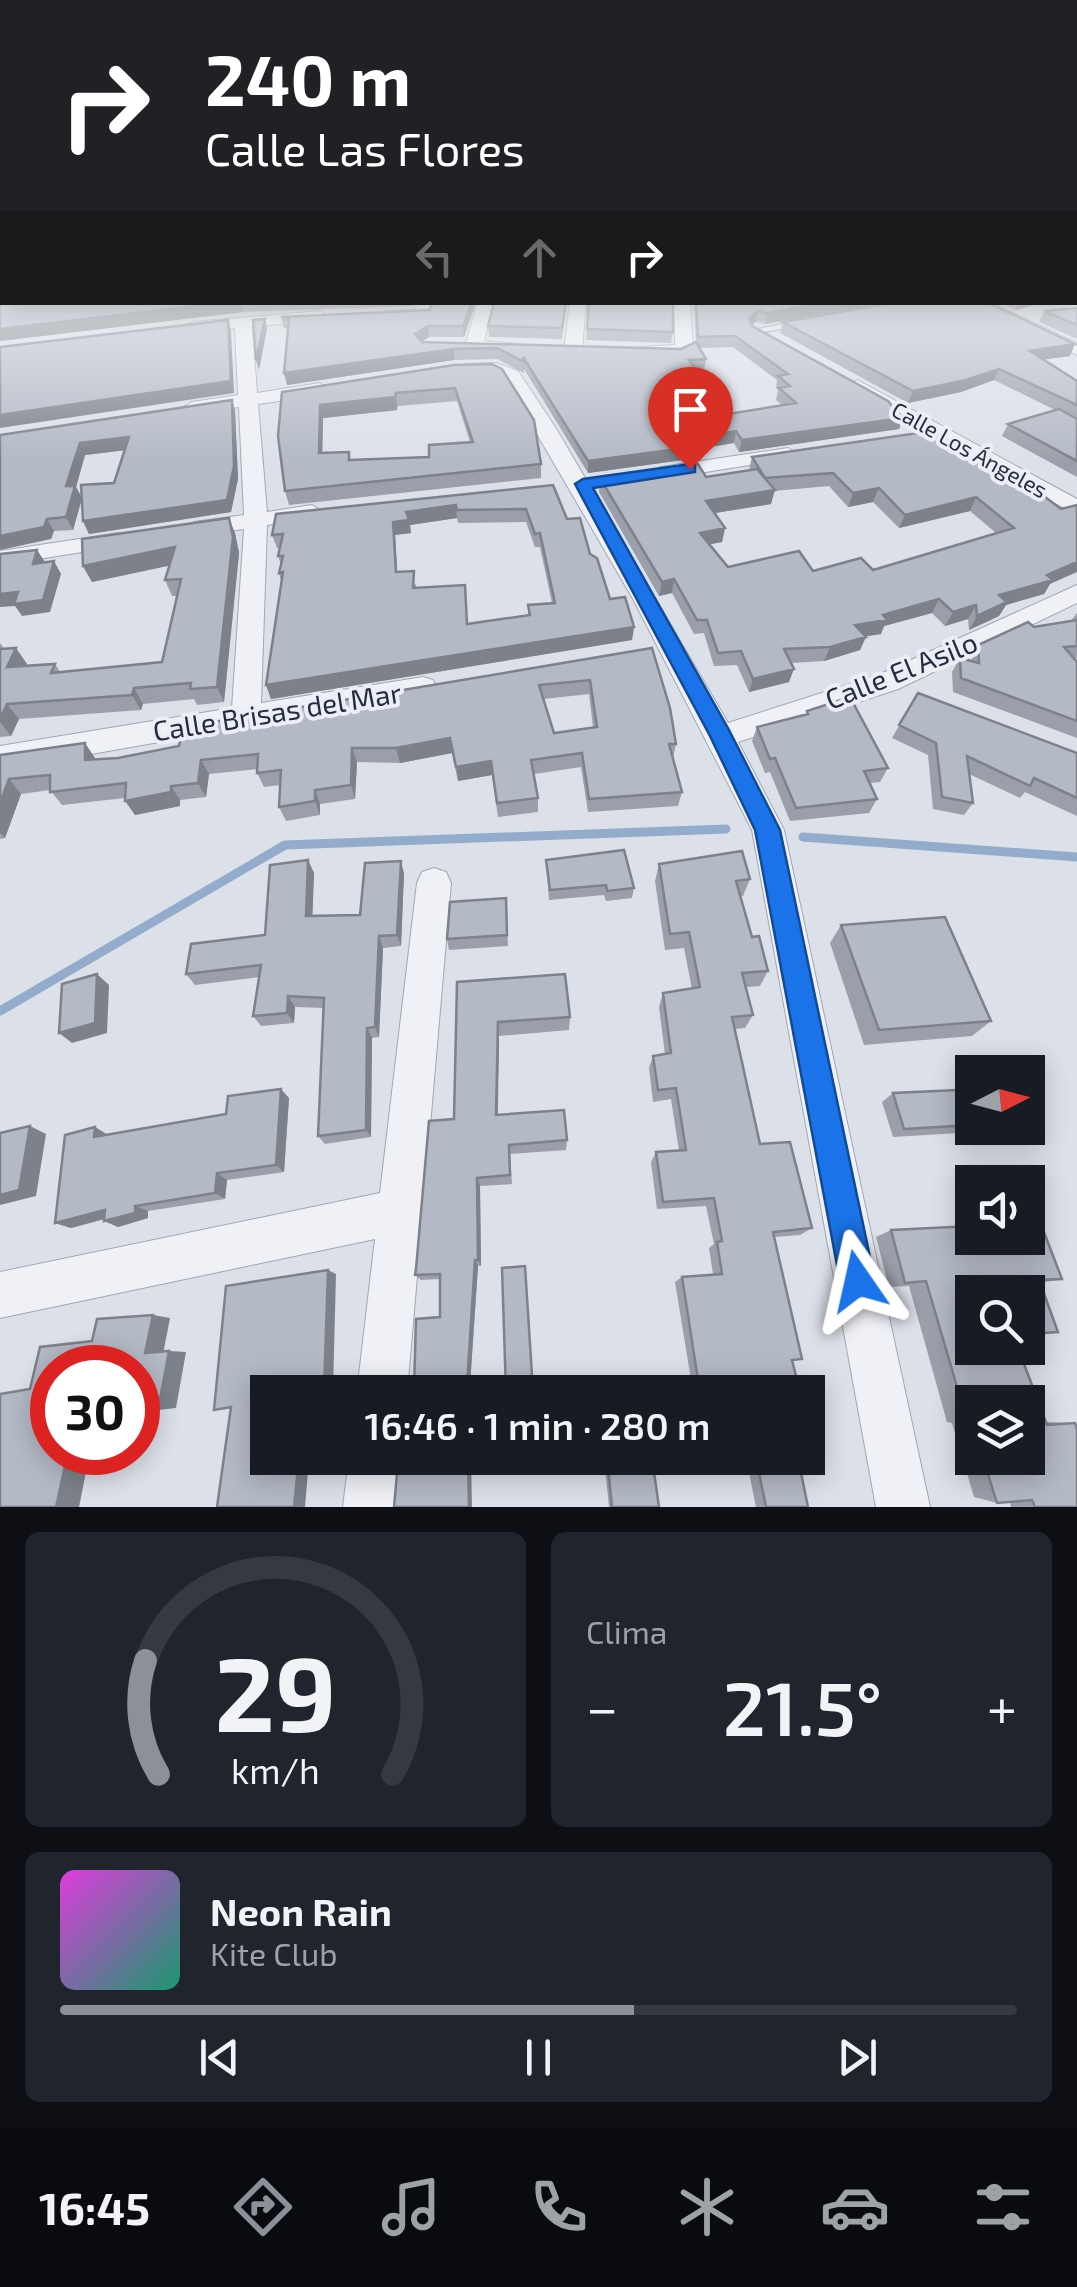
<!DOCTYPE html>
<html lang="es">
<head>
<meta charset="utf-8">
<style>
  body { margin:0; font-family:"Exo 2",sans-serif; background:#20242c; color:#f1f3f6; height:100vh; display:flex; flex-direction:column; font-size:38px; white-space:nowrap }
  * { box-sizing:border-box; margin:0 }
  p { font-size:32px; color:#9ea1a6 }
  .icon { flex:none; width:55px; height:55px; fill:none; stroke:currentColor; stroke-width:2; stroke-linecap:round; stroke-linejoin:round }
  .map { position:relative; height:1507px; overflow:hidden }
  .side { display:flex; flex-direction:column; gap:25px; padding:25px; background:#0d0f14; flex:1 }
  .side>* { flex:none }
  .hud { position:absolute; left:0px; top:0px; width:1078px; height:305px; box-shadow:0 5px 25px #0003; background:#202124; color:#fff; overflow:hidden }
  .needle { width:65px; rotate:84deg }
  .fabs { position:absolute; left:955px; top:1055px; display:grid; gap:20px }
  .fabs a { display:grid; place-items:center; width:90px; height:90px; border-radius:0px; background:#171b24; box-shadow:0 5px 25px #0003; font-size:50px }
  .speed { position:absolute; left:30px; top:1345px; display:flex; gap:20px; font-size:50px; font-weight:700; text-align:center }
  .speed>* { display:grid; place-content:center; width:130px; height:130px; border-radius:50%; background:#171b24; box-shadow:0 5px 25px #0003; line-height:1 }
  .speed .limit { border:15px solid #d22; background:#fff; color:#111 }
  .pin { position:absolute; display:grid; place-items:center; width:85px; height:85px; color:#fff; margin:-102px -42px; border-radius:50% 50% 50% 0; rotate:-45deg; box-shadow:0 0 10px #0007 }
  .pin .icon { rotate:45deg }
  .me { position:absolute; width:110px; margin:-55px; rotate:349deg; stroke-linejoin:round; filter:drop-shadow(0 0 8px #0008) }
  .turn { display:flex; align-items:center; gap:35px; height:210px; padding:0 40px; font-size:45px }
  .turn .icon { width:130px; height:130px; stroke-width:2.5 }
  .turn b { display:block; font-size:70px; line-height:85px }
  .lanes { display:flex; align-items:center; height:95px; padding:0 40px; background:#0003; justify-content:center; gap:50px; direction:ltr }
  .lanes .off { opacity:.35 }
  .big { font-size:75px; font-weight:600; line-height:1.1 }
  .side .tile { flex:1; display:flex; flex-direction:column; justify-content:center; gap:15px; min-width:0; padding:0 35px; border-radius:15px; background:#20242c }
  .side .dial { align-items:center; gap:0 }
  .dial svg { height:260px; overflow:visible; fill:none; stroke:#363941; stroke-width:7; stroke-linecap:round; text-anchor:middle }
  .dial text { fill:#f1f3f6; stroke:none }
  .song { display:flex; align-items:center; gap:30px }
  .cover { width:120px; height:120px; border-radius:15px; background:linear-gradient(135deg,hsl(300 70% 55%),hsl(160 70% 35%)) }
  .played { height:10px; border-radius:5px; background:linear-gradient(90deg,#8c9099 60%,#363941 60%) }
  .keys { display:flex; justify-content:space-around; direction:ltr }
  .heat { display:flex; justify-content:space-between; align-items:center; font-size:55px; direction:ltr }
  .side .tiles { flex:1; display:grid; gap:25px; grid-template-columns:1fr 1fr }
  .tile:last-child { grid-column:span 2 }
  .trip { position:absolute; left:250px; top:1375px; width:575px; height:100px; border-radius:0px; background:#171b24; box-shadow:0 5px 25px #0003; font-weight:600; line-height:100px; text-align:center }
  .dock { display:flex; height:160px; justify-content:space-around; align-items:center; background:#090b0e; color:#9ea1a6 }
  .dock .icon { width:70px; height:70px }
  .dock .on { color:#8c9099 }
  .dock b { font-size:45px; color:#f1f3f6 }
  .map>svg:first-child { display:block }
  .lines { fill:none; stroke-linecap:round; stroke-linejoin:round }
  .stream { stroke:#93accb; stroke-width:9 }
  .service-casing { stroke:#a1a7b2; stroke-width:3 }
  .minor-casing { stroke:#a1a7b2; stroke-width:2 }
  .service { fill:#eff1f6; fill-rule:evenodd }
  .minor { fill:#eff1f6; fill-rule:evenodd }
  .wall { fill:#9a9fa9; fill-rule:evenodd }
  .shaded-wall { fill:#7d828a }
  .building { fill:#b3b9c5; stroke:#7d828a; stroke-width:2.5; fill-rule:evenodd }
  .route { fill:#1a73e8; stroke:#114b97; stroke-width:2.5 }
  .labels { text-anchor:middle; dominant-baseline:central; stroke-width:8; stroke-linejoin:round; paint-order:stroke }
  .far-street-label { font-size:22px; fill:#242d3f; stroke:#ebeff5 }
  .street-label { font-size:28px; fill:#242d3f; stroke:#ebeff5 }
</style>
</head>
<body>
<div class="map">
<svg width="1077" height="1507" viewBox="0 0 1077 1507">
  <rect width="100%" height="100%" fill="#dce0e8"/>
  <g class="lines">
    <path class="stream" d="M803,837L1077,857
      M0,1011L285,845L726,829"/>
    <defs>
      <path id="service" d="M803,320L807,322L806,324L758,333L754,330Z"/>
      <path id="minor" d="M419,302H435L427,318L386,321L378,316L386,311L415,310Z
        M478,302H494L484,341L516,344V352L468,350L465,346Z
        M570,302H586L582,350L573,355L564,350Z
        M674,302H690L693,350L684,355H640V347L675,345Z
        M968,302H990L1077,343V355Z
        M320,311L328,316L326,319L252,327L257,393L320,383L329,389L320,395L258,404L267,512L312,505L323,512L312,519L267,525L261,703L423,677L433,680L437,687L433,694L0,770V746L232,708L244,529L194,536L183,529L194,522L244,515L239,407L192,414L182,408L192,402L238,395L235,328L192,332L184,327L192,322Z
        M496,363L518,371L557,430L728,723L878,675L1077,585V603L898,689L738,742L784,830L930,1507H876L752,830L633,599L505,379C490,372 468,379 456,369L465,364Z
        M857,380L1077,499V515L850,390L848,386Z
        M788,448L798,454L795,458L661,479L650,473L661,467Z
        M119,533L127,535L131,540L127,545L0,565V551Z
        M434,868L446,872L451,883L407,1392H357L375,1239L0,1318V1272L380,1193L417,883L422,872Z
        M349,1458H401L397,1507H343Z"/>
    </defs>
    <use href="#service" class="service-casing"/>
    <use href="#minor" class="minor-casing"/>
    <use href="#service" class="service"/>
    <use href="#minor" class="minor"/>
  </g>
  <path class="wall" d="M0,252L2,302H415L414,306L243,312L0,341Z
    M433,302H476L464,337H429L422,342L681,349L696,344L694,302H889L765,324L756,322L752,325L903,418L899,429L739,452L734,443L685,451L683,460L588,473L524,369V373L497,359L454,360L287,385L288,329L284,328L281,317L429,310ZM733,347L777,380L776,388L778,390L776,400L782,405L728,414L697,371H704L706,359L699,348Z
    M494,302H567L562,339L489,337L488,326Z
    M589,302L673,332L671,343L586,340Z
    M999,302H1046L1015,310Z
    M1077,308V339L1039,322L1044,311Z
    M783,322L1070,356L1043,359L1077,381V477L1002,436L1008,424L1055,410L994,380L961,392L908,403L780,333Z
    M454,365L541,464V478L289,505L285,491L278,436ZM457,401L470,442L429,457L351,460L322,453L323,418L397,410L398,406Z
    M235,411L238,479L231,512L89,534L83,521L82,498L73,530L54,531L51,539L0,435ZM125,450L114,483L82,498L76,487L85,455Z
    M752,457L981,462L1050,584L1044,594L1006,605L999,616L969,630L968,619L945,626L932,613L884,626L881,634L866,636L860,650L824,661L791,663L789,682L749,692L737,665L714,666L704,633L694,634L672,593L659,596L599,492L600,478L706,477L749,470ZM829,486L848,507L873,502L899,528L970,511L996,533L873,570L813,571L728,567L709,544L722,542L725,528L714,513L771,504L774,491Z
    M553,485L567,519L590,554L610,599L634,627L632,640L271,699L266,685L281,581L279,573L281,564L278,556L280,548H277L272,535ZM457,518L458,523L526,522L535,547H540L552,603L528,605V615L468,624L416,588V585L397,572L395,535L411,533L410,525Z
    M235,533L239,553L224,702L197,705L194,699L143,704L141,710L19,719L11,736L0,737V643L3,647L2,649L27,664L26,666L55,664L60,672L162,662L177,596H172L165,580L170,565L92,582L83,566Z
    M1077,613V658L1074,659L1077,662V738L953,692L952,672L960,658L971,661L978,645L1034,627L1071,621Z
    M652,648L676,744L673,758L682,792L678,806L588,812L581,767L534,774L538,798V812L498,817L492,775L458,781L452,753L400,763L357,762L355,799L320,804V815L286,821L279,807L280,785L264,787L257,773L258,769L209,774L206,797L180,800V806L135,815L125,798L62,805L50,790L21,794L5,838L0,839V755L95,758V759L118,758ZM589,694L593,727L554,733L544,699Z
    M918,693L1077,753V816L1025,792L1020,798L969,774L973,803L964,815L933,809L928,755L892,738Z
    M807,711L888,768L880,782L870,783L877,799L869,813L790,821L770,772L765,773L752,741L757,727L805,714Z
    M308,860L314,873L312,916L360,915L404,873L401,946L383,948L379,1037L372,1038L371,1137L325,1144L318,1136L324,1008L295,1007L294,1023L261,1026L253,1016L259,977L195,985L186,974L265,935Z
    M546,860L634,888L632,898L606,901L604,895L549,900Z
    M659,864L750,879L743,896H741L752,937L768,971L760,986L746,987L753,1015L745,1028L735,1029L760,1144L812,1228L800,1235L774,1237L792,1360L800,1392H506L691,1380L675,1282L682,1277L713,1274L709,1248L714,1244L706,1206L657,1209L651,1162L656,1152L679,1151L671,1099L653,1102L649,1068L653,1056L665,1054L659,1007L663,993L692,989L684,948L665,950L655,881Z
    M506,898L508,946L449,950L447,939Z
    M841,925L991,1021L972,1036L864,1045L830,943Z
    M457,982L570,1017L569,1030L499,1036L498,1115L567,1140L566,1150L510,1154L512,1184L480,1186L481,1266H478L470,1385L414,1390L440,1317V1279L421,1280L415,1275L454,1119Z
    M893,1093L972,1125L959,1133L893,1137L882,1102Z
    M289,1098L284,1172L227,1180L225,1199L148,1211V1218L118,1227L104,1219L71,1228L55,1223L95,1127L108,1135L226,1114Z
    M891,1230L1062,1279L1040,1283L1058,1332L1028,1335V1292H972L1046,1422L1075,1423L1077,1507H1011L1010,1502L997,1503L974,1497L952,1423L947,1422L909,1286L889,1287L876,1237ZM972,1402L1028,1458H972Z
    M604,1458H652L659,1507H609Z
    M746,1458H798L808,1507H756Z"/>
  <path class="shaded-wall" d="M230,302H240L243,312L0,341V329Z
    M472,302H476L464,337L463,326Z
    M830,302H889L765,324L767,313Z
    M1019,302H1046L1015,310Z
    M758,311L756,322L746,329L749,318Z
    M265,319L267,329L259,370L256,360Z
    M228,320L231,331L234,393L0,428V415Z
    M428,326L429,337L416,345L415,334Z
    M1075,344L1070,356L1025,362L1030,351Z
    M454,349V360L287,385L284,373Z
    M999,369L994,380L961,392L908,403L913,391Z
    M396,393L397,410L323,418L322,467L319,453L320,405Z
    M232,400L235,411L238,479L231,512L89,534L83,521Z
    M903,418L899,429L739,452L742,440Z
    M736,431L734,443L685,451L683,460L588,473V461L680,440Z
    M129,437L135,449L85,455L76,487L82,498L73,530L66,517V486L80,443Z
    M879,488L873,502L848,507L853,493Z
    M775,490L771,504L703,515L706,501Z
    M976,497L970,511L899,528L905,515Z
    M456,505L457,518L410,525L411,533L395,535L398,585L396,572L393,522L406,512Z
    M229,518L235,533L239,553L224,702L217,687Z
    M47,519L54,531L51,539L0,550V536Z
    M725,528L722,542L697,547L700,533Z
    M175,547L182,563L92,582L83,566Z
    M37,550L45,562L33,564Z
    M54,561L61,574L50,612L22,616L15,606L0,607V594Z
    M1077,562V572L1050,584L1044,594L1006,605L999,616L969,630L977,616L999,595Z
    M674,579L672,593L659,596L662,582Z
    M939,599L932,613L884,626L881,634L849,639L855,625L883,615Z
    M976,605L968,619L945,626L953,612Z
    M634,627L632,640L271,699L266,685Z
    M866,637L860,650L824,661L830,647Z
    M16,648L27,664L18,682L7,667Z
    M794,669L789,682L749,692L753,679Z
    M134,688L143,704L141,710L132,695Z
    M7,704L19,719L11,736L0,722V719Z
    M450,738L452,753L400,763L396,748Z
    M85,743L95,758L96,774L85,760Z
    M352,748L357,762L355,799L351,785Z
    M201,760L209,774L206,797L198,783Z
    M491,761L492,775L458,781L456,767Z
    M9,779L21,794L5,838L0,833V803Z
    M171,786L180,800V806L135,815L125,801Z
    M315,790L320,804V815L315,801Z
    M308,860L314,873L312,928L306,916Z
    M401,861L404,873L401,946L397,935Z
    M379,936L383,948L379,1037L375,1027Z
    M97,974L109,985L107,1033L72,1043L59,1033Z
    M288,996L295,1007L294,1023L287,1013Z
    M498,1022L499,1036L497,1126L496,1115Z
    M367,1028L372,1038L371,1137L366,1130Z
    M281,1089L289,1098L284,1172L276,1165Z
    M30,1126L46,1134L36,1196L0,1205V1195Z
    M95,1127L108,1135L94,1137Z
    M217,1173L227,1180L225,1199L215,1193Z
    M477,1178L480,1186L481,1266L478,1260Z
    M135,1206L148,1211V1218L118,1227L104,1221Z
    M105,1210L119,1215L71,1228L55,1223Z
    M475,1260L478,1266L470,1385H467Z
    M328,1270L336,1274L333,1390H324Z
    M153,1315L170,1318L163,1354L145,1353Z
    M169,1351L186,1352L176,1408L158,1410Z
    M68,1452H90L79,1507H56Z
    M299,1458H309L305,1507H294Z
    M468,1458H471L472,1507H469Z"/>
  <path class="building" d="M0,252H2V302H230L0,329Z
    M1075,252H1077V291H1075Z
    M433,302H472L463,326H428L415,334L422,342L681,349L696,342L706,359L689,360L728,414L796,403L779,388L790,386L778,376L788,374L735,336L698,337L696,302H830L767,313L758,311L749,318L752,326L888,401L903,418L742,440L736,431L680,440L685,448L588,461L523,357L524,362L497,348L454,349L284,373L289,318L281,317L429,310Z
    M494,302H566L562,328L488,326Z
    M589,302H673V332L587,329Z
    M896,302H987L1075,344L1030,351L1077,381V405L999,369L966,380L913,391L783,322Z
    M1077,308V325L1044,311Z
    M265,319L256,360L253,320Z
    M228,320L231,381L0,415V347Z
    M492,364L502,369L534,420L541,464L285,491L278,436L282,392L454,365ZM455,388L473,442L429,445V457L349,460V452L319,453L320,405L395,397L396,393Z
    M232,400L234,466L227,500L83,521L81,485L114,483L129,437L80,443L66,486H75L66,517L47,519L44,527L0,536V435Z
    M1059,409L1077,419V461L1008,424Z
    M932,431L981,462L991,460L1031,491L1036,490L1061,509L1077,505V562L1047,575L1053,580L999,595L1007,602L977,616L976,605L953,612L939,599L883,615L887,620L855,625L866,637L830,647L784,649L794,669L753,679L741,651L718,653L707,620H697L674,579L662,582L600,478L698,464L706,477L757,469L775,490L706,501L725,528L700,533L728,567L799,551L813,571L861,558L873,570L1014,528L976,497L905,515L879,488L853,493L833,473L765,478L752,457Z
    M553,485L567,519L580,518L590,554L597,558L610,599L625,597L634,627L266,685L283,572L279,573L283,556H278L283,534L272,535L276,514ZM456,505L457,510L526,509L535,534L540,533L555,603L528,605L530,615L467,624L465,585L413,588L414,571L396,572L393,522L409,520L406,512Z
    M229,518L233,537L217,687L190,689L191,683L134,688L132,695L7,704L0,719V649L16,648L7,667L55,664L51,673L162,662L181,579L165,580L175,547L83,566L82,539Z
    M37,550L33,564L54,561L43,600L14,604L18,592L0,594V554Z
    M1077,620V646L1064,647L1077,662V721L961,678L960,658L979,663L978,645L1028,622L1034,627Z
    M652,648L670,708L676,744H669L682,792L589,799L582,753L531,760L538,798L497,803L491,761L456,767L450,738L396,748H352L351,785L315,790V801L279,807L281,770L257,773L258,754L201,760L198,783L171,786V792L125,801L126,783L50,792V775L9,779L0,803V755L85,743V760L118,758L179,746L183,727ZM590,680L597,727L554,733L539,685Z
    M918,693L1077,753V798L1034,778L1030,786L967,756L973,803L942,797L936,743L899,725Z
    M850,697L888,768L864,771L877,799L796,808L775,758L770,759L757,727L808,714L807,711Z
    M624,850L634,888L607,891L606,885L550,890L546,860Z
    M742,851L750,879L736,881L752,937L759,936L768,971L742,973L753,1015L732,1017L760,1144L790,1142L812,1228L773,1232L802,1359L792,1360L800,1392H506L502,1268L525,1266L533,1391L642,1380L643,1385L698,1380L682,1277L722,1274L717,1242L722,1241L714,1198L663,1202L656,1152L686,1150L676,1088L658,1090L653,1056L671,1053L663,993L700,987L689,932L670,934L659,864Z
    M308,860L306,916L360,915L365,863L401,861L397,935L379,936L375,1027L367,1028L366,1130L318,1136L324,998L288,996L287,1013L253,1016L261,965L186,974L191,944L265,935L270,865Z
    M506,898L507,935L447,939L450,902Z
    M945,917L991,1021L879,1030L841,925Z
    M97,974L95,1023L59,1033L62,984Z
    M565,974L570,1017L498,1022L496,1115L564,1110L567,1140L509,1145L510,1175L477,1178L478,1260H475L467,1385L414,1390L416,1319L440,1317V1274L415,1275L416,1269L429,1121L454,1119L457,982Z
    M281,1089L276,1165L217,1173L215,1193L135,1206V1213L104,1221L105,1210L55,1223L65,1135L95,1127L94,1137L226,1114L228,1096Z
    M958,1090L972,1125L904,1129L893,1093Z
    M30,1126L19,1190L0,1195V1133Z
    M1040,1222L1062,1279L1039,1280L1058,1332L1028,1334V1292H972V1348H1018L1047,1425L1075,1423L1077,1429V1507H1035L1032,1500L997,1503L983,1458H1028V1402H972V1424H968L926,1281L905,1283L891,1230L972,1226V1238H1028V1223Z
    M328,1270L324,1390L312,1392H268V1458H299L294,1507H217L231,1407L214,1410L226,1286Z
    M153,1315L145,1353L169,1351L158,1410L138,1411V1368H52V1452H68L56,1507H0V1394L30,1389L40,1347L92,1341L97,1319Z
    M391,1458H468L469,1507H394L398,1462Z
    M607,1458H652L659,1507H612Z
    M756,1458H798L808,1507H766Z"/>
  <linearGradient id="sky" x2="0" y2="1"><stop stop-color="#86b1dc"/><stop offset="0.54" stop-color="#eff1f5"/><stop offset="1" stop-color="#eff1f5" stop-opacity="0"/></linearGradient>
  <rect width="1077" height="463" fill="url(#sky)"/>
  <path class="route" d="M690,464L695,465V472L593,488L729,730L780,830L875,1281L870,1294L858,1299L845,1294L840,1281L755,830L710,736L575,484L583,479Z"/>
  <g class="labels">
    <g class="far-street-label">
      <text transform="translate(970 449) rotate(29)">Calle Los Ángeles</text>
    </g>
    <g class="street-label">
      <text transform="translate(901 670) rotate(-22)">Calle El Asilo</text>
      <text transform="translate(277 711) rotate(-9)">Calle Brisas del Mar</text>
    </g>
  </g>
</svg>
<div class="fabs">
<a><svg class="needle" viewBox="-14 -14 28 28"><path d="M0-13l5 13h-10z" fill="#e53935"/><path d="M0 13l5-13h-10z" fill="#9ea1a6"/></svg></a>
<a><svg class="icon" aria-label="sound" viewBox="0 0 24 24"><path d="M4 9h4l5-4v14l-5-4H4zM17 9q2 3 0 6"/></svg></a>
<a><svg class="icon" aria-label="search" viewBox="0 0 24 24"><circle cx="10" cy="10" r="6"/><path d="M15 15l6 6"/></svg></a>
<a><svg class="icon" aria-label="layers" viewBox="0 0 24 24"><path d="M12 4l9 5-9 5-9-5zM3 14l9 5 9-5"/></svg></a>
</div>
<div class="speed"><div class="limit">30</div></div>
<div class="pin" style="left:690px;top:469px;background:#d93025"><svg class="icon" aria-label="arrive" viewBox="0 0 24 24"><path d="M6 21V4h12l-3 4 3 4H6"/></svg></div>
<svg class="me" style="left:858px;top:1281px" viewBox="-20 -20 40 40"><path d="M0-17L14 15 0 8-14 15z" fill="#1a73e8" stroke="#fff" stroke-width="4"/></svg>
<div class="trip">16:46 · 1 min · 280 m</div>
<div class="hud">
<div class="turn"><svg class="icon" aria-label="right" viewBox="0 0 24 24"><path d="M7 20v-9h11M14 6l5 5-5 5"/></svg><div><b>240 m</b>Calle Las Flores</div></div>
<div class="lanes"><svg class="icon off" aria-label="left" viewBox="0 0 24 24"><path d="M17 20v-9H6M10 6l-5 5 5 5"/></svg><svg class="icon off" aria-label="ahead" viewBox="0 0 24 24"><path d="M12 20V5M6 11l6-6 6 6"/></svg><svg class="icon" aria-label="right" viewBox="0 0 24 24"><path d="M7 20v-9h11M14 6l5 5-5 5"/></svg></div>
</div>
</div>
<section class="side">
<div class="tiles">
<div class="tile dial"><svg viewBox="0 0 100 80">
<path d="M14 69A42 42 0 1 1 86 69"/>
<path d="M14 69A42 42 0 0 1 10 34" stroke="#8c9099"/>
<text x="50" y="56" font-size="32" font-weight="700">29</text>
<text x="50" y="72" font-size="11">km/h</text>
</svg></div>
<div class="tile"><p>Clima</p>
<div class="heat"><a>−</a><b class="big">21.5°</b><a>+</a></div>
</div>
<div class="tile">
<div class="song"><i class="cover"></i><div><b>Neon Rain</b><p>Kite Club</p></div></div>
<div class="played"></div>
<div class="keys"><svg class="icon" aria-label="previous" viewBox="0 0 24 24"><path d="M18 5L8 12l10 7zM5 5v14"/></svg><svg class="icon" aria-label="pause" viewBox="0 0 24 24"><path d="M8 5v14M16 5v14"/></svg><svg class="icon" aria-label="next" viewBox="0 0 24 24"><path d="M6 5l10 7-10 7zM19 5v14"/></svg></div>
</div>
</div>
</section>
<nav class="dock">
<b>16:45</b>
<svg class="icon on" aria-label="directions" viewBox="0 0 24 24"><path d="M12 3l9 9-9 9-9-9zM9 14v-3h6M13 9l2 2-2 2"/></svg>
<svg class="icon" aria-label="music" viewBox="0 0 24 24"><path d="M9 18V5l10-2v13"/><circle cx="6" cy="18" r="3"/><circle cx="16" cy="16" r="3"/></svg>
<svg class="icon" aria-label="phone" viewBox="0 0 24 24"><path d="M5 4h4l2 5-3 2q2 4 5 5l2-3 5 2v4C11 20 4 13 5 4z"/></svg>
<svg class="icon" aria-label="climate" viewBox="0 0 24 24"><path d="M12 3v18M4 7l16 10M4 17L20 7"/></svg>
<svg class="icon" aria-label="car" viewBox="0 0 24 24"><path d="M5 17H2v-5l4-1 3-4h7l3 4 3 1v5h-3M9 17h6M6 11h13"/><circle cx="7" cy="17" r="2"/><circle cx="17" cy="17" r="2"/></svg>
<svg class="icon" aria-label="filters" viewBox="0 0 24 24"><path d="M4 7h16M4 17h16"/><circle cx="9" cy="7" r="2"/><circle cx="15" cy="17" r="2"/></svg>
</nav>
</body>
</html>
